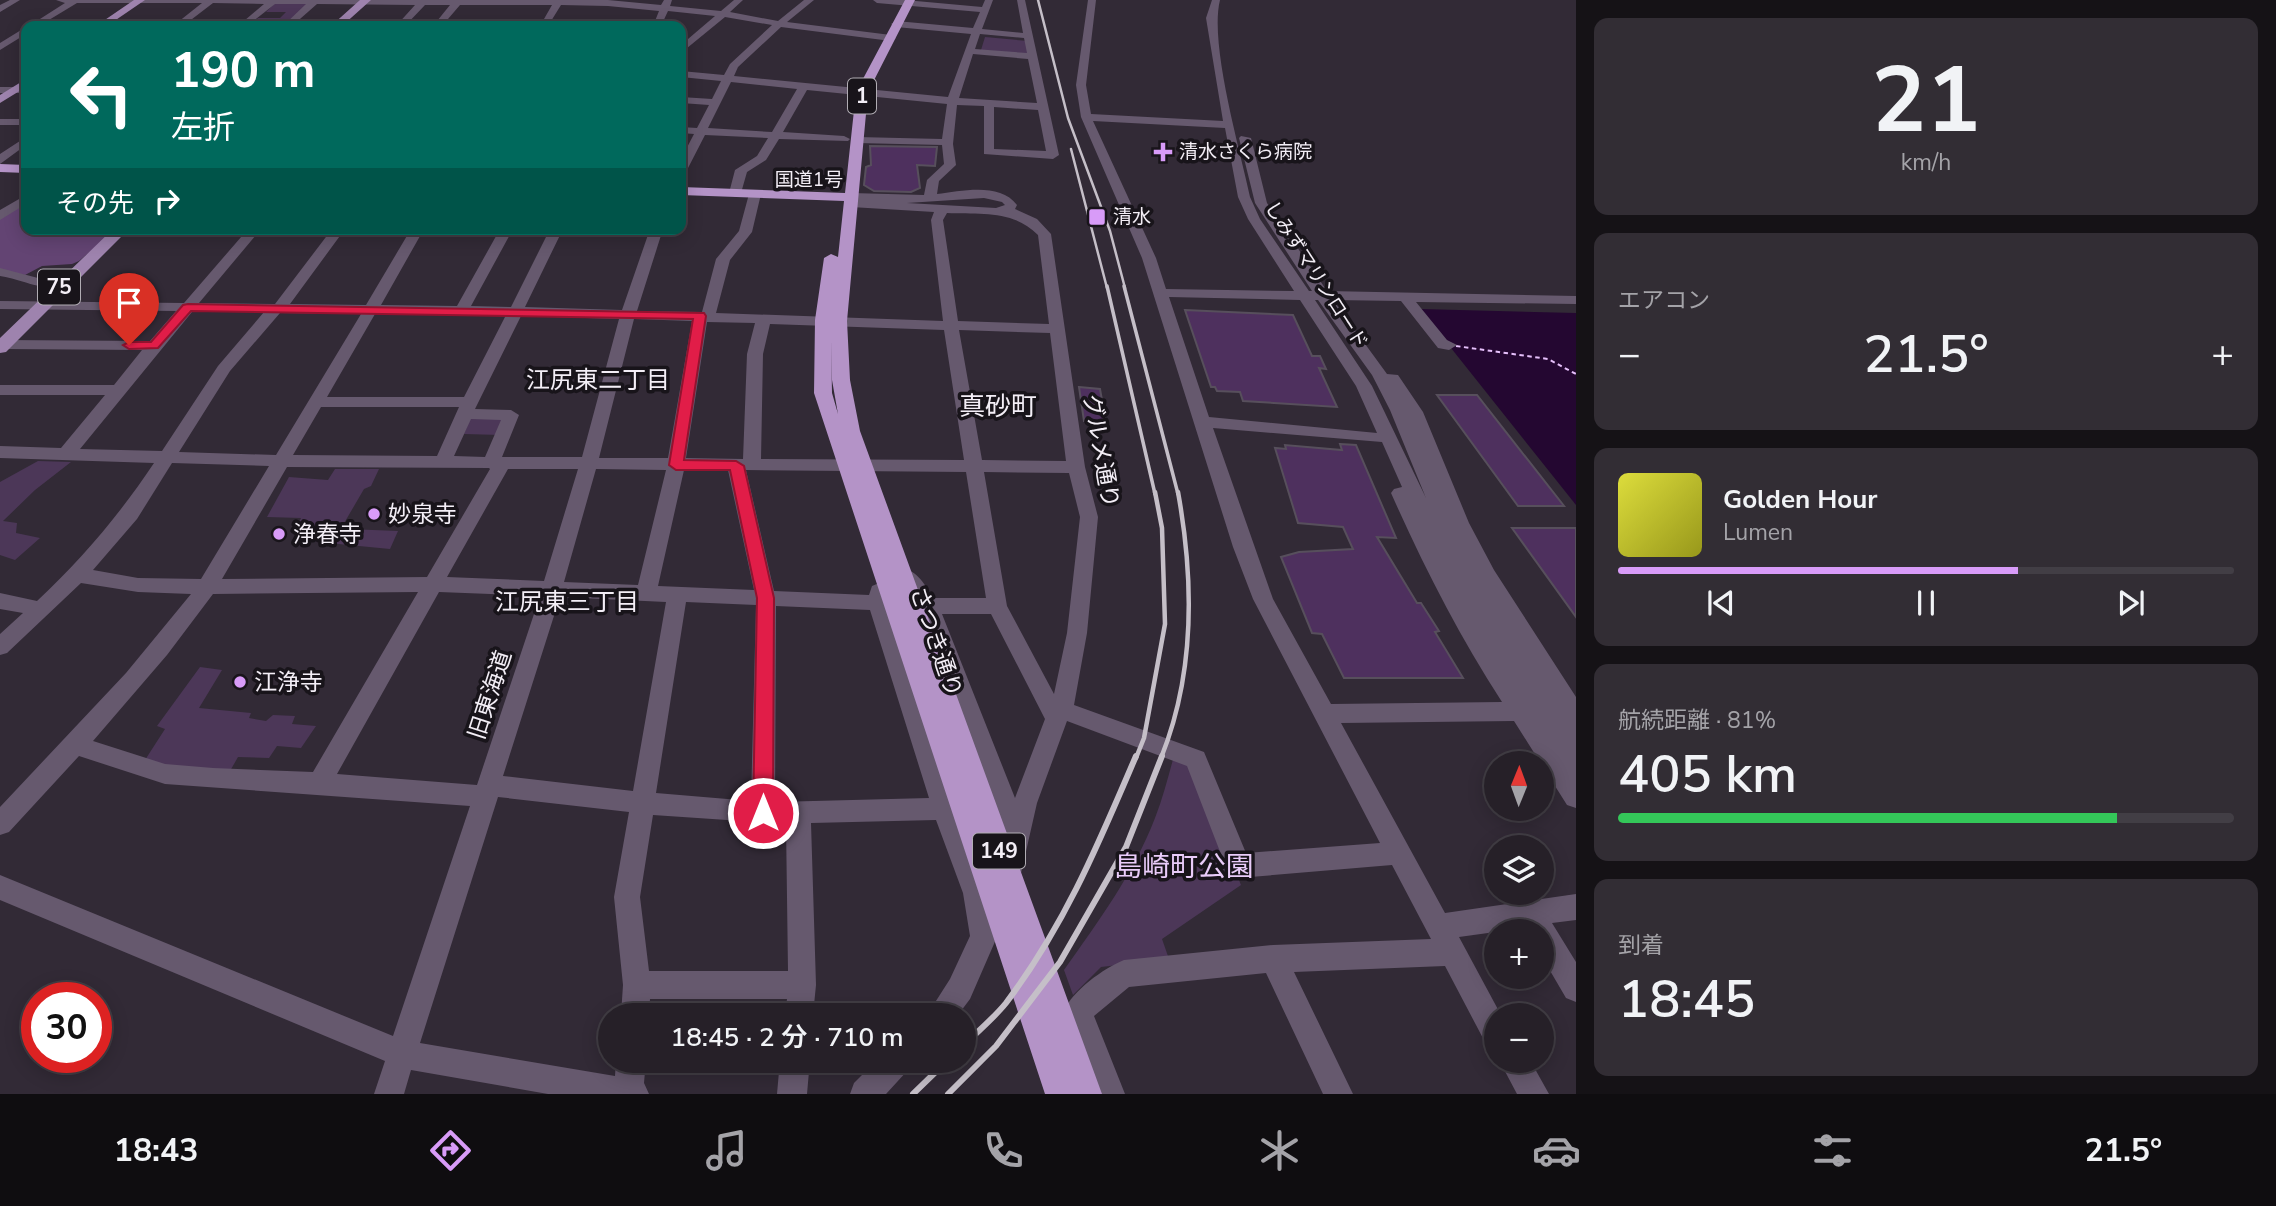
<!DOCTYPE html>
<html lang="ja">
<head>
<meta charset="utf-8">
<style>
  body { margin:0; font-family:"Nunito Sans","Noto Sans JP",sans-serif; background:#322d34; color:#f1f3f6; height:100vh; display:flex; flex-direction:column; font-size:26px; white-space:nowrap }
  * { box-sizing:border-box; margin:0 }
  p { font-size:23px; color:#a4a3a8 }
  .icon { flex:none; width:38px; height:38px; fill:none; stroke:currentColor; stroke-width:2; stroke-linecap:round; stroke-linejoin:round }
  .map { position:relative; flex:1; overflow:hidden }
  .panel { display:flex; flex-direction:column; gap:18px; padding:18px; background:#151216; width:700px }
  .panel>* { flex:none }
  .banner { position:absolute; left:21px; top:21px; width:665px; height:214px; border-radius:14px; box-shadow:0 4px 18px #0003,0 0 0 2px #423e45; background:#00695c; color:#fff; overflow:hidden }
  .needle { width:46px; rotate:1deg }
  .buttons { position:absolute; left:1484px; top:751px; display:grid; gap:14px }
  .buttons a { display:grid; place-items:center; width:70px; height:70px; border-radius:50%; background:#262028; box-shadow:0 4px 18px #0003,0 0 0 2px #423e45; font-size:35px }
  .speed { position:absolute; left:21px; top:982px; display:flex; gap:14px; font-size:35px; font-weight:700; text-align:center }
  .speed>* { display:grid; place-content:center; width:91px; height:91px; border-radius:50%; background:#262028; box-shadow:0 4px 18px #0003,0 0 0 2px #423e45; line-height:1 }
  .speed .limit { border:10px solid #d22; background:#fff; color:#111 }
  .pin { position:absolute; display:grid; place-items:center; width:60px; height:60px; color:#fff; margin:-72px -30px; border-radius:50% 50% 50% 0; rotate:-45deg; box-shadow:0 0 7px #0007 }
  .pin .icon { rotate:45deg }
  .me { position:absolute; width:77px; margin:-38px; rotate:0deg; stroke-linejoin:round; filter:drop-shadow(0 0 5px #0008) }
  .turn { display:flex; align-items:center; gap:24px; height:147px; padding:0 35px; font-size:32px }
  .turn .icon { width:91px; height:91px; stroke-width:2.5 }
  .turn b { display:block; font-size:49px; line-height:60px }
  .then { display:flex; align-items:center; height:66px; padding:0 35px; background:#0003; gap:14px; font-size:26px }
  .big { font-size:52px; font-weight:600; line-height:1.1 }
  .panel .tile { flex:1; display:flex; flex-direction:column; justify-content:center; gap:10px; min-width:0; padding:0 24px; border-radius:14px; background:#322d34 }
  .panel .dial { align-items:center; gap:0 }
  .dial b { font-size:91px; line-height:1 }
  .song { display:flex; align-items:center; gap:21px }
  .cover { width:84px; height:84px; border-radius:10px; background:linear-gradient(135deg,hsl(60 70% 55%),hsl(60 70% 35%)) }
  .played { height:7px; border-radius:4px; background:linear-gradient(90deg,#d89bf8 65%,#423e45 65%) }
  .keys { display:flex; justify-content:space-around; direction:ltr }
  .heat { display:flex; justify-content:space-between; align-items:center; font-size:38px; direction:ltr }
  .charge { height:10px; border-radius:5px; background:linear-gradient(90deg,#34c759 81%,#423e45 0) }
  .trip { position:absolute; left:598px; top:1003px; width:378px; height:70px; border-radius:35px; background:#262028; box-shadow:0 4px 18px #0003,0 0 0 2px #423e45; font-weight:600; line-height:70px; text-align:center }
  .dock { display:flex; height:112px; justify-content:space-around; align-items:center; background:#0f0d10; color:#a4a3a8 }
  .dock .icon { width:49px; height:49px }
  .dock .active { color:#d89bf8 }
  .dock b { font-size:32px; color:#f1f3f6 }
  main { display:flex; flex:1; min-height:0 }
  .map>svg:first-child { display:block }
  .green { fill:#4c3758 }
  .forest { fill:#634473 }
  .water { fill:#240731 }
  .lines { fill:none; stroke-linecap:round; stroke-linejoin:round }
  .ferry { stroke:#e6c0fb; stroke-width:2; stroke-dasharray:4.5 3.5; stroke-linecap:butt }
  .building { fill:#4e305e; stroke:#574f5c; stroke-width:2 }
  .minor { fill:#66596e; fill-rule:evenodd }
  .major { fill:#9e83ae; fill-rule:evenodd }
  .highway { fill:#b493c7; fill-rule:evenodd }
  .rail-far3 { stroke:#c5bfc8; stroke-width:2.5 }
  .rail-far2 { stroke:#c5bfc8; stroke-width:3.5 }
  .rail-far1 { stroke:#c5bfc8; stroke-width:4.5 }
  .rail { stroke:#c5bfc8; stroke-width:6 }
  .route { fill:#e11d48; stroke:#92132f; stroke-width:2 }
  .poi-dot { fill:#d89bf8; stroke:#18141a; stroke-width:2.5 }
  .labels { text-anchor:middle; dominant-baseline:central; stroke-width:7; stroke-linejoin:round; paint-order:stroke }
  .far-poi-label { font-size:19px; fill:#f3eef6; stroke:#18141a; text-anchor:start }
  .far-street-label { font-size:19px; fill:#f3eef6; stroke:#18141a }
  .shield { fill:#18141a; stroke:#b1adb4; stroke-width:2 }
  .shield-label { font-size:21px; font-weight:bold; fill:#f3eef6 }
  .street-label { font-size:23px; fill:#f3eef6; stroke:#18141a }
  .poi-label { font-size:23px; fill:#f3eef6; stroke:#18141a; text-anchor:start }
  .neighbourhood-label { font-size:24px; fill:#f3eef6; stroke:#18141a }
  .quarter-label { font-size:26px; fill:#f3eef6; stroke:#18141a }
  .near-park-label { font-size:28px; fill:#e9ccf9; stroke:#18141a }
</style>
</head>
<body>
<main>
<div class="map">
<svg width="1576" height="1094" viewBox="0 0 1576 1094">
  <rect width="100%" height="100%" fill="#322a36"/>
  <path class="green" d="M276,2H311L291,22H254L258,18H280L286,12H266Z
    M985,37L1028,41L1031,54L981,50Z
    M471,417L507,418L501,435L464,434Z
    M38,461L71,462L35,490L3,521L17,523L16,533L40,538L15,560L0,555V482Z
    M335,469H379L371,486L364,489L343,525L348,529L398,531L390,549L297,540L305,524L299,523L301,518L267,517L289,477L328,480Z
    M200,667L222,670L199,708L251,713L249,718L266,721L273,715L295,716L292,724L316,726L301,748L277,746L269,758L238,757L230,771L174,768L145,760L165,729L157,726Z
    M1174,756L1191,761L1241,885L1162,939L1169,959L1101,967L1073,995L1064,970C1098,922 1134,873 1155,818C1163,798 1168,777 1174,756Z"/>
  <path class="forest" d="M26,200V229H67L66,234L77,229H107V237L79,261L72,264L42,266L25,275L0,270V215Z"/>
  <path class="water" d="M1420,309L1576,313V505Z"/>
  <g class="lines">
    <path class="ferry" d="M1456,346L1548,359L1576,374"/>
  </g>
  <path class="building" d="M870,146L937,147L935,166L917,165L920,188L911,192L874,191L864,185L866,167L871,165Z
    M1185,310L1293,315L1312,356H1320L1326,369L1319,368L1337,407L1243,401L1240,392L1217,391L1215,387H1211Z
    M1079,387L1100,389L1106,423L1084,421Z
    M1437,395H1477L1564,506H1518Z
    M1340,444L1356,445L1396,538L1377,537L1417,603H1421L1439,631L1435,632L1463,678H1344L1322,634L1312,633L1281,557L1299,552L1353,549L1343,527L1298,523L1275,448L1286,449L1285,445L1342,450Z
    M1512,528H1576V617Z"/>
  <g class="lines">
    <path class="minor" d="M10,0H20L0,12V5Z
      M56,0H608L661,5L664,0H672L670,6L721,11L734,0H743L730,12L778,21L804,0H814L787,22L891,35L896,38L891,41L781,27L738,67L734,76L948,97L971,34L896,27L891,24L896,21L973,28L980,12L877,3L873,0H905L982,7L985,0H993L982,29L1023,33L1017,0H1025L1059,155L1053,159L984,154V106L957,105L953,144L956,165L939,181L937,194C962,191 1000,182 1017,205L1015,209L1037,219L1051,234L1085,467L1098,517L1087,633L1074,705L1204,752L1246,853L1380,843L1253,599L1233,547L1142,258L1081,117L1076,85L1088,0H1096L1086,85L1091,114L1223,121L1206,18L1212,0H1220C1209,44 1240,149 1250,197L1260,219L1309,291H1312L1255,203L1239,138L1241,136L1251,138L1267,203L1327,291L1576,296V304L1416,302L1447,340L1457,345L1449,350L1438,348L1401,301L1333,300L1387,374L1398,375L1423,412L1469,523L1494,570L1576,697V808L1567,805L1514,721L1341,723L1445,913L1576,894V920L1552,923L1576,962V1002L1566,998L1542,957V931H1529L1531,927L1459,937L1501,1015H1496V1048L1486,1044L1445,966L1294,972L1353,1094H1323L1266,973L1129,987L1094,1016L1125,1094H1095L1064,1011C1072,991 1104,968 1124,960L1273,945L1431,939L1392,865L1238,878L1229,875L1187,766L1067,721L1037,803L1017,891L970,999L958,1015H927L950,979L970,936L963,893L936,820L811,823L816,985L813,1015H785L787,999H650L649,1015H621L623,985L614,897L629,812L498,797L420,1043L615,1076L616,1060H646L644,1083L649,1094H548L411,1070L404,1094H374L385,1061L0,900V875L393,1036L470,806L165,784L79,756L9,832L0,835V807L126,673L191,594L138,592L81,583L7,653L0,655V634L23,613L0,609V593L37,601C82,559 120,514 154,463L0,458V446L61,448L105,395H0V385H114L142,350L3,349L0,348V340L150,341L176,311L0,309V301L184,303L248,229H261L199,303L275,304L332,229H345L290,304L366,305L411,229H424L381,305L457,306L500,229H513L471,306L511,307L550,229H563L525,307L622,310L650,229H663L637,311L702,312L716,259L739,231L749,194L755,190L761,194L752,232L730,260L716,313L943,321L931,220L934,212L851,207L845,203L848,200L845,197L851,193L924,195L927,180L944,164L942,145L857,143L851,140L857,137L942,139L947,104L807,90L783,132L844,136L850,139L848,141L779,139L766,160L747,172L741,193L735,197L729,193L735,170L757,156L768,138L705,135L687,170L681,174V159L694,134L681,133V127L697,128L709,105L681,103V97L712,99L721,81L681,77V71L724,75L730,64L772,25L725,17L681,53V45L715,16L668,11L661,26H653L659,11L608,6L561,5L548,26H540L552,5H460L442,26H433L450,5H425L405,26H396L415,5L317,4L292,26H283L306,4H275L247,26H238L264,4L213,3L183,26H173L202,3H77L39,26H29L65,3ZM980,34L1024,38L1027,53L975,49ZM973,54L1028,59L1037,103L959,98ZM731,82L797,89L772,132L708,128ZM994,107L1038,110L1046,151L994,149ZM1093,121L1225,128L1238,197L1248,219L1294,291L1166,289L1156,258ZM984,198L1002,202L1005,205L996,208L907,203ZM947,213C981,215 1012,209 1038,235L1049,324L958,321L943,220ZM1169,297L1300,300L1356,386L1377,433L1209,417ZM1315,300H1318L1372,375L1390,410L1426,498L1372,386ZM192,312H264L218,366L162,451L80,449ZM280,313L361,314L276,455L179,452L230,371ZM375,314L506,315L464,397H327ZM521,316L619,319L582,457H502L519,415L511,410L475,409ZM634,319L692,321L668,458H599ZM707,322L755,323L747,354L743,459L686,458ZM770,324L944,330L964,460L761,459L763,354ZM959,330L1050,333L1066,461L982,460ZM321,407H459L437,456L293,455ZM471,419L501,420L485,457L454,456ZM1213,428L1382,442L1402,487L1394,489L1391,493C1424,567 1458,634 1502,702L1331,704L1273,599ZM172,463L269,466L201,579L138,578L93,570L137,519ZM287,467L489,468L490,469L427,577L222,579ZM508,469H578L544,581L447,577ZM596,469L666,470L638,585L564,582ZM684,470H728L754,590L658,586ZM746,470L966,472L986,598H934C925,586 915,565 898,570L895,575L920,609L1005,836L989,894L956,809L888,603L889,591L886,586L879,583L872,586L869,595L774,591ZM984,472L1069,473L1080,517L1067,633L1054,694L1007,606ZM418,592L313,772L213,768L165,764L93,741L167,655L213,594ZM439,592L540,596L477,785L337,774ZM560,597L666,602L633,791L503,776ZM686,602L756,605L751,801L656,793ZM776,606L870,610L929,798L775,802ZM942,614H991L1045,719L1015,798ZM653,815L786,824L788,971H649L640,897Z
      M26,27V34L0,50V43Z
      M0,87H26V93H0Z
      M0,119H26V125H0Z
      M26,137V145L0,164V154Z
      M26,195V204L0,220V210Z
      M0,268L38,278L64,279L71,283C55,297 19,278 0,276Z
      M780,1060H810L807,1094H777Z
      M877,1060H912L908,1070L886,1094H850L854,1083Z
      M1499,1060H1530L1549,1094H1517Z"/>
    <path class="major" d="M134,0H145L107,26H96Z
      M360,0H371L342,26H331Z
      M26,79V87L0,103V95Z
      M113,229H129L6,352L0,353V338Z"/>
    <path class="highway" d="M905,0H915L868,92L847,321L850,380L860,431L1102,1094H1045L814,393L815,320L824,258L831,254L838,257L844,201L681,195V187L845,193L856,92ZM831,340L832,380L838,414L832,393Z
      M0,164L26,165V173L0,172Z"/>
    <path class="rail-far3" d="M1038,0L1068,118L1110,231L1125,288
      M1071,149L1107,288"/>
    <path class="rail-far2" d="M1107,286L1155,494
      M1124,286L1178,494"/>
    <path class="rail-far1" d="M1136,758L1144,738L1165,624L1162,528L1155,492
      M1161,758C1195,674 1194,580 1178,492"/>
    <path class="rail" d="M964,1045C978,1031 994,1018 1006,1003C1065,925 1098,845 1136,756
      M913,1094L948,1060
      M948,1094L996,1046L1060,962L1126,847L1162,756"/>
  </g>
  <path class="route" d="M188,304L704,313L706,316L684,460L736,461L744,466L774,598L773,813L770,819L763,822L756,819L753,813L757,598L730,470H676L669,465L693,319L191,311L158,348L129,349L123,345L129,342H151L183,305Z"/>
  <g class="poi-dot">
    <path d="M1159.5 141.5h7v7h7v7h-7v7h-7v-7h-7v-7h7z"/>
    <rect x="1088" y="208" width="18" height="18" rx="3.5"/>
    <circle cx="374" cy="514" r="7"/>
    <circle cx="279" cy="534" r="7"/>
    <circle cx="240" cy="682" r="7"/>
  </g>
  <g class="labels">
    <g class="far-poi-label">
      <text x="1179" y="152">清水さくら病院</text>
      <text x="1113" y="217">清水</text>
    </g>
    <g class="far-street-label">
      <text x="809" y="180">国道1号</text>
      <text transform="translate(1316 275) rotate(57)">しみずマリンロード</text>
    </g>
    <g class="shield">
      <rect x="848" y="78.5" width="28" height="35" rx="5"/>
      <rect x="38" y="269.5" width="42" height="35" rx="5"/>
      <rect x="973" y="833.5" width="52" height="35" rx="5"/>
    </g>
    <g class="shield-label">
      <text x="862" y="96">1</text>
      <text x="59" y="287">75</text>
      <text x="999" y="851">149</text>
    </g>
    <g class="street-label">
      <text transform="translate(1101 451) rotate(80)">グルメ通り</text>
      <text transform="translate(936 642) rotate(71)">さつき通り</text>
      <text transform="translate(490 695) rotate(-72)">旧東海道</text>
    </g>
    <g class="poi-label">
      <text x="388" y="514">妙泉寺</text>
      <text x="293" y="534">浄春寺</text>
      <text x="254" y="682">江浄寺</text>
    </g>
    <g class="neighbourhood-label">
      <text x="598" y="380">江尻東二丁目</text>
      <text x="567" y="602">江尻東三丁目</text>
    </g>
    <g class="quarter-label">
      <text x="998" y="406">真砂町</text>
    </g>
    <g class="near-park-label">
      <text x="1184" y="867">島崎町公園</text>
    </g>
  </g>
</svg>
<div class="buttons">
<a><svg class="needle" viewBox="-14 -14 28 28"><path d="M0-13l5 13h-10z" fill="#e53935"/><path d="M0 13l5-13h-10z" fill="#a4a3a8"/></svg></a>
<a><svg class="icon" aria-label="layers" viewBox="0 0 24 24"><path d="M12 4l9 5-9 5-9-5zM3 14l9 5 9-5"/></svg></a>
<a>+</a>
<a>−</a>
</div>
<div class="speed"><div class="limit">30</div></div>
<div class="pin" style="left:129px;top:345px;background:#d93025"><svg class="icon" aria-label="arrive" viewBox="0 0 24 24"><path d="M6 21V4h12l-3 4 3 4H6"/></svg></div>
<svg class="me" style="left:763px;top:813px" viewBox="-20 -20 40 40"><circle r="17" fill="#e11d48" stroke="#fff" stroke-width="3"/><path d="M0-11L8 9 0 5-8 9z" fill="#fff"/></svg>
<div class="trip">18:45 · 2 分 · 710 m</div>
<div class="banner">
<div class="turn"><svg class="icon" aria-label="left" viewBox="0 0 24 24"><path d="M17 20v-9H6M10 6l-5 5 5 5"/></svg><div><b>190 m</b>左折</div></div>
<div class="then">その先<svg class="icon" aria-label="right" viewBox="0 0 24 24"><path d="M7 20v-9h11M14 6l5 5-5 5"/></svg></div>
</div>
</div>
<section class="panel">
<div class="tile dial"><b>21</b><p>km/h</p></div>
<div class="tile"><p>エアコン</p>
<div class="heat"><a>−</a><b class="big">21.5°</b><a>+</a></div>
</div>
<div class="tile">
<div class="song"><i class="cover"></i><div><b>Golden Hour</b><p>Lumen</p></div></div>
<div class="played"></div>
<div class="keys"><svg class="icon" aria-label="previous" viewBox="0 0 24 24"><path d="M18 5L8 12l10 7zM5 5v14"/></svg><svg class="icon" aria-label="pause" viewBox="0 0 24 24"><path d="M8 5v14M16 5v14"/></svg><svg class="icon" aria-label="next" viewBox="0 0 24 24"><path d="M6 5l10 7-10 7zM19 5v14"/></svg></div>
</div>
<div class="tile"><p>航続距離 · 81%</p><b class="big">405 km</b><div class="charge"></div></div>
<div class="tile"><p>到着</p><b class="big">18:45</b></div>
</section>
</main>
<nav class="dock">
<b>18:43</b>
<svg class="icon active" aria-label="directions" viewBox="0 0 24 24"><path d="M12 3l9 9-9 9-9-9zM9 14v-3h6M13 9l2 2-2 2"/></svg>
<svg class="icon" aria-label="music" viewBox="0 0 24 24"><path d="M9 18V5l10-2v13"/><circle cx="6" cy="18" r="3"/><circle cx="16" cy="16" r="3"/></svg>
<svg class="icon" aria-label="phone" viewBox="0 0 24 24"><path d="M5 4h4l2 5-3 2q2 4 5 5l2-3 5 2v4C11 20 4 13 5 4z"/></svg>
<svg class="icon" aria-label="climate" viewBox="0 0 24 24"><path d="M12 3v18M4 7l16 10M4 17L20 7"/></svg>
<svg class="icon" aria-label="car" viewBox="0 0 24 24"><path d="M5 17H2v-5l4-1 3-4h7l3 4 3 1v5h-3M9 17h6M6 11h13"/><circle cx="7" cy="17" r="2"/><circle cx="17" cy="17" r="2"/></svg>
<svg class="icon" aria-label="filters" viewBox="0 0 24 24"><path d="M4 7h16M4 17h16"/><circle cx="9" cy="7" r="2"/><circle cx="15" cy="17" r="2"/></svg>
<b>21.5°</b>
</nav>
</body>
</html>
